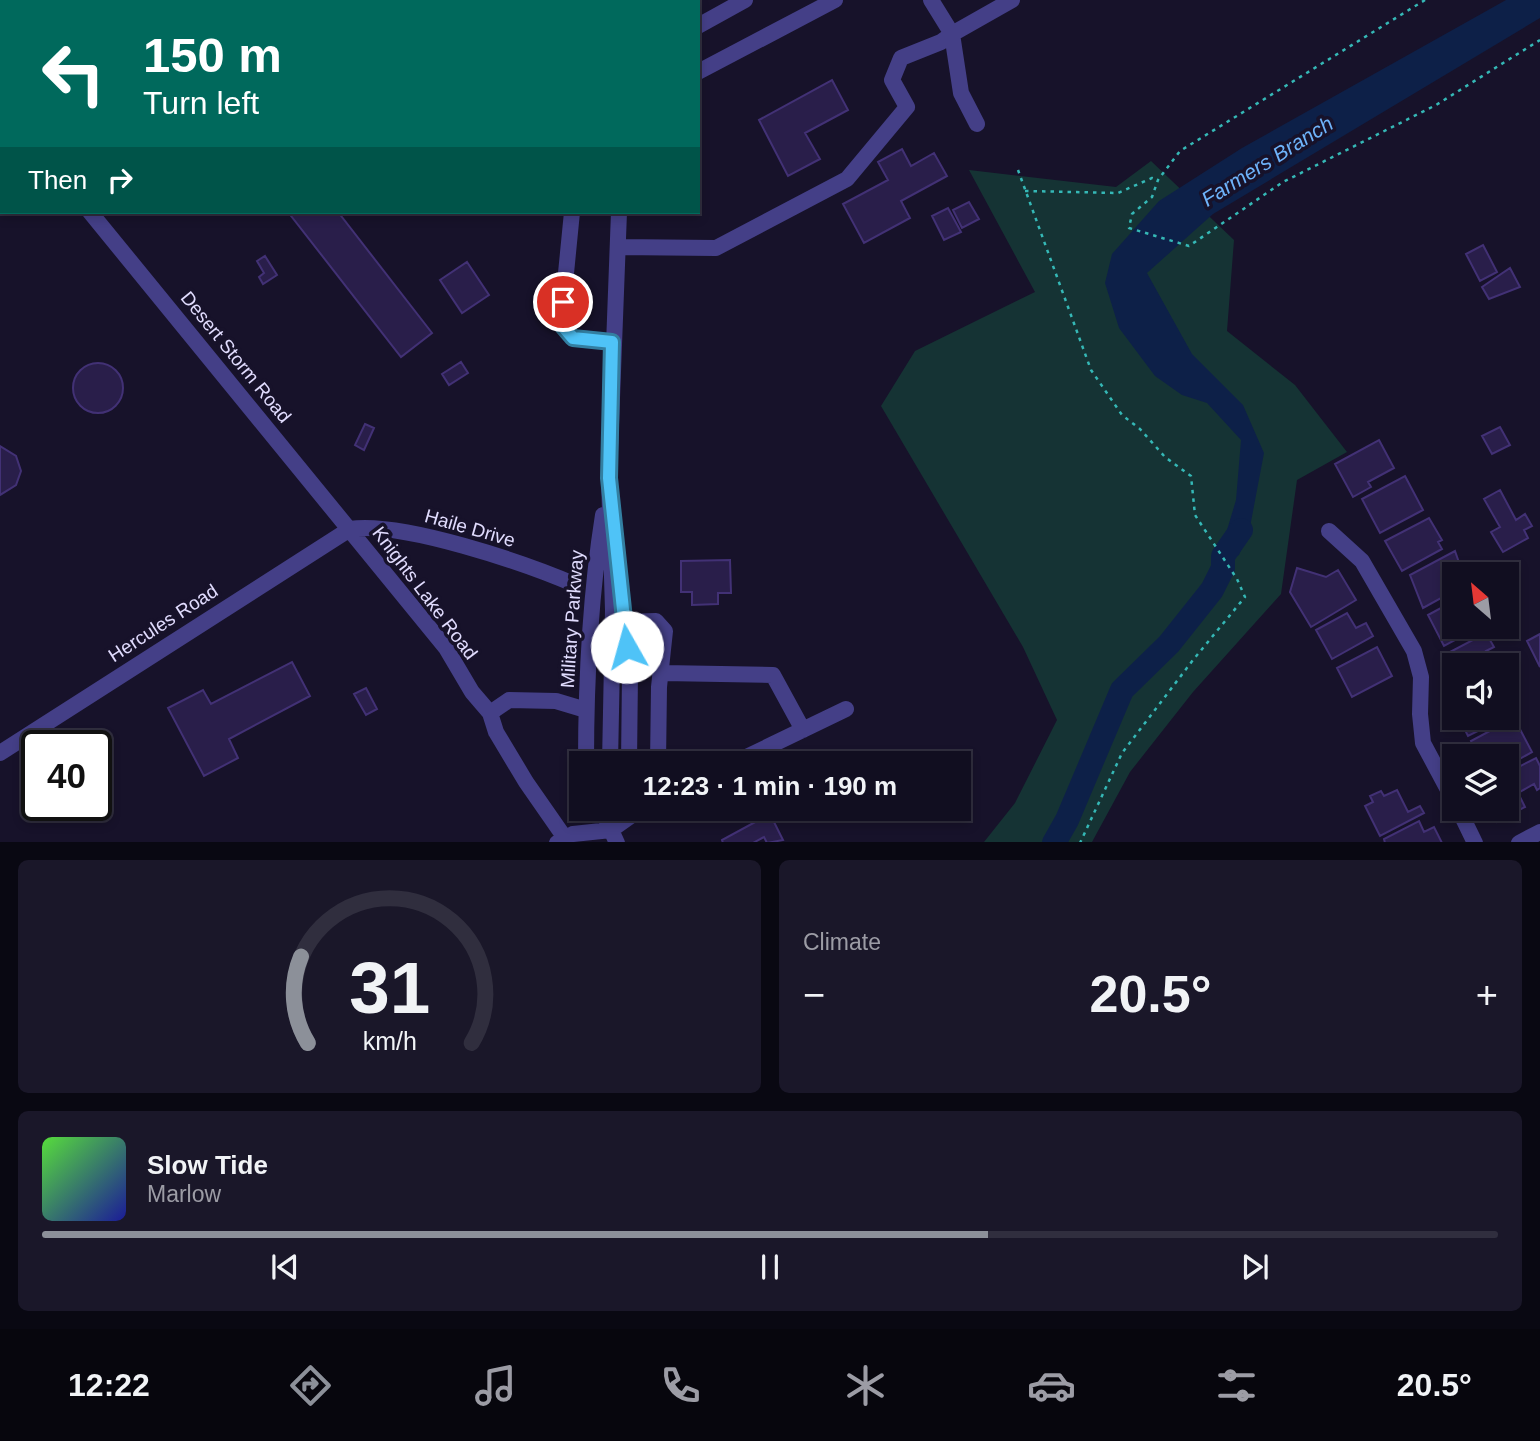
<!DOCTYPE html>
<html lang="en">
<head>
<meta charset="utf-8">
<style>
  body { margin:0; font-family:Arial,sans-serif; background:#1a1729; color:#f1f3f6; height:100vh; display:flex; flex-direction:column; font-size:26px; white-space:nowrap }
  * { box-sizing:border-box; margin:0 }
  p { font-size:23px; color:#9c9ca5 }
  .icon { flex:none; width:38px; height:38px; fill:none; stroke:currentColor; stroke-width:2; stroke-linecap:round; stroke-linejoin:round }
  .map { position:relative; height:842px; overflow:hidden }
  .details { display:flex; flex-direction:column; gap:18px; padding:18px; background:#090812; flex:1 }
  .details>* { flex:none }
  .top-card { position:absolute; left:0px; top:0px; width:700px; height:214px; box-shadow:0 4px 10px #0003,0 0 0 2px #302e3e; background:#00695c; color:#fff; overflow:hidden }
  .needle { width:46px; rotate:332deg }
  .fabs { position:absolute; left:1442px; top:562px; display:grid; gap:14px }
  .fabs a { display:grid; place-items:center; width:77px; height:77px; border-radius:0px; background:#110e20; box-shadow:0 4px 10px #0003,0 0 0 2px #302e3e; font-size:35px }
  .speed { position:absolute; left:21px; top:730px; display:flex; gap:14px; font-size:35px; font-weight:700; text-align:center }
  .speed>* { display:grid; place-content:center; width:91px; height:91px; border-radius:50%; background:#110e20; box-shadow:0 4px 10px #0003,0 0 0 2px #302e3e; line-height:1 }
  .speed .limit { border:4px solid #111; border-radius:10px; background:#fff; color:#111 }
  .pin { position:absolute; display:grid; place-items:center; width:60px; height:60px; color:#fff; margin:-30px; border:4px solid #fff; border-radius:50%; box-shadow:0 2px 7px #0007 }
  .me { position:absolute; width:77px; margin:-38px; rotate:353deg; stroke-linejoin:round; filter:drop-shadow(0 0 5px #0008) }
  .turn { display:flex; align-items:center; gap:24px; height:147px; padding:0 28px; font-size:32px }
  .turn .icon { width:91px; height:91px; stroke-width:2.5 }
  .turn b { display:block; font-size:49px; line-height:60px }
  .then { display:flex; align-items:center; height:66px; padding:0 28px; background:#0003; gap:14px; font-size:26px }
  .big { font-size:52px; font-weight:600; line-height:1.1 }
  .details .card { flex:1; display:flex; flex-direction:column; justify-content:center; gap:10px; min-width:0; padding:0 24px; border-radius:10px; background:#1a1729 }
  .details .dial { align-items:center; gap:0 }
  .dial svg { height:182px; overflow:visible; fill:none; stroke:#302e3e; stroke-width:7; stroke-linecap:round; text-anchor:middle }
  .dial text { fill:#f1f3f6; stroke:none }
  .song { display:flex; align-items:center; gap:21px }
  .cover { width:84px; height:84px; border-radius:10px; background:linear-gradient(135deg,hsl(110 70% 55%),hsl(240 70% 35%)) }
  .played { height:7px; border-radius:4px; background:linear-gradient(90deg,#8c9099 65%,#302e3e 65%) }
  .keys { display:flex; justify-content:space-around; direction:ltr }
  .heat { display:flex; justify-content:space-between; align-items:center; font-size:38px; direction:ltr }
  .details .tiles { flex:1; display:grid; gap:18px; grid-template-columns:1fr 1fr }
  .card:last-child { grid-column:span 2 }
  .trip { position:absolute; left:569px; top:751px; width:402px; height:70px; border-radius:0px; background:#110e20; box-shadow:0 4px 10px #0003,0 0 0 2px #302e3e; font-weight:600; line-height:70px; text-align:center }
  .dock { display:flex; height:112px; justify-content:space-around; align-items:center; background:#07060d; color:#9c9ca5 }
  .dock .icon { width:49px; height:49px }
  .dock .selected { color:#8c9099 }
  .dock b { font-size:32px; color:#f1f3f6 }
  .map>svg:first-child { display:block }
  .green { fill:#153334 }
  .water { fill:#0d2048 }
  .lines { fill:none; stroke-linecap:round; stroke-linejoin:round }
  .river { stroke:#0d2048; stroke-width:24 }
  .building { fill:#291e4a; stroke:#423175; stroke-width:2 }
  .path { stroke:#35b8b6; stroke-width:2.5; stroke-dasharray:3.5 5; stroke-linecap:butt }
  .minor { stroke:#443f87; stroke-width:16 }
  .route-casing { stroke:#337fa1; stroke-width:18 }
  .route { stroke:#4fc3f7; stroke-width:12 }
  .labels { text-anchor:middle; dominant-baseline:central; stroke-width:7; stroke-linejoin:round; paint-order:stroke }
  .street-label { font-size:19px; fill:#e1dcfe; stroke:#17122a }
  .water-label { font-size:21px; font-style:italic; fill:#6eb3fa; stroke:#17122a }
</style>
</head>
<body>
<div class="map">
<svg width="1540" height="843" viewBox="0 0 1540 843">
  <rect width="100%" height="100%" fill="#17122a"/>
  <path class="green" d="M1151,161L1234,240L1227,331L1295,385L1347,452L1297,480L1281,594L1193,692L1130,772L1092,842H984L1015,803L1057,720L1023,647L881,406L915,351L1035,292L969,170L1116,187Z"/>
  <path class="water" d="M1506,0H1540V18L1213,214L1147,273L1192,354L1243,405L1264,453L1250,527L1239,555L1225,564L1221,550L1236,500L1241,440L1207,403L1182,395L1155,376L1119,328L1105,283L1112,254L1159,201L1242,148Z"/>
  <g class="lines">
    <path class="river" d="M1054,843L1067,820L1122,690L1169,644L1212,590L1223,568V556L1241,530"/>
  </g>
  <path class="building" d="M0,0H49L50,2H2V44Z
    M832,80L848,110L805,133L820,159L788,176L759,120Z
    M902,149L911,166L934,153L947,176L901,201L910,218L864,243L843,204L888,180L878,162Z
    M969,202L979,219L962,228L953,210Z
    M948,208L961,232L944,240L932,216Z
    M288,212H338L432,333L401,357Z
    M1483,245L1497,272L1480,281L1466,254Z
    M265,256L277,275L263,284L259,277L264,273L257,261Z
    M467,262L489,295L462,313L440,280Z
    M1510,268L1520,287L1489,299L1482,287Z
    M461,362L468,373L449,385L442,374Z
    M73 388a25 25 0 1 1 50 0a25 25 0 1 1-50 0Z
    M365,424L374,428L364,450L355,445Z
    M1500,427L1510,445L1492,454L1482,436Z
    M1379,440L1394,468L1368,482L1371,487L1353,497L1335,464Z
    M0,446L16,456L21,471L16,485L0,495Z
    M1405,476L1423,510L1380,533L1362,499Z
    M1500,490L1516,520L1525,514L1532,526L1524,530L1528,538L1503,552L1491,532L1500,527L1484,499Z
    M1429,518L1442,540L1438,542L1442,549L1402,571L1385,541Z
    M1455,551L1463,574H1454V591L1423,608L1410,575Z
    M730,560L731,593H718V604L692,605V592H681V561Z
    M1297,568L1326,577L1338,570L1356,600L1311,627L1290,592Z
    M1454,601V626H1481L1444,646L1428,615Z
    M1347,613L1356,628L1366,623L1373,636L1332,659L1316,630Z
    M1486,633L1494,647L1486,651L1494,665H1454V684L1446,667L1455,662L1450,652Z
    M1540,634V667L1527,641Z
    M1377,647L1392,676L1352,697L1337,668Z
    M292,662L310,696L229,739L238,758L204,776L168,708L203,690L211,704Z
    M366,688L377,709L366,715L354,694Z
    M1459,718H1504L1468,736Z
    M1514,718L1532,752L1507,766V756H1479L1471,741Z
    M1536,758L1540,766V788L1537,790L1534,784L1518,793L1525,807L1497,822L1490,808H1507V773Z
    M1397,790L1408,812L1420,806L1424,813L1380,836L1365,806L1373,802L1370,796L1381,791L1384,796Z
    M770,814L783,840L767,843L764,837L753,843H723L722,840Z
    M1419,821L1424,832L1434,827L1442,843H1385L1384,839Z"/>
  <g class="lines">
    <path class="path" d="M1425,0L1180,151L1158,180L1152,197L1132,214L1129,228L1189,246L1283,182L1436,105L1540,40
      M1018,170L1091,370L1122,415L1140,429L1165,457L1191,476L1195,515L1237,579L1245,597L1193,660L1122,753L1080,843
      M1025,191L1118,193L1152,178L1158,180"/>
    <path class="minor" d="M345,0L346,2
      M599,0L600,2
      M931,0L952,34L1012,0
      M168,2L170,0
      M676,2L677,0
      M698,26L745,0
      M698,72L835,0
      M0,93L2,95
      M90,212L446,648L472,692L490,713L496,732L526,782L565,838
      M572,212L561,324L573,338L612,342
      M618,247L716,248L847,179L907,107L892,80L901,58L941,42L952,34L961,93L977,124
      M1329,531L1362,561L1414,651L1421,677L1420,714L1423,743L1454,801
      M663,673L773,675L803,730
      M490,713L509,700L556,701L586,710
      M0,753L350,529C402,521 525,563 576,585
      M586,763C586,681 590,597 603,515
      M610,763L613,610L609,478L619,212
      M629,763L630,673L624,622L656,621L665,631L659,687L658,763
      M734,763L846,709
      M601,808L617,843
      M1458,808L1475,843
      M557,843L573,834L611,830L642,808
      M1519,843L1540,832"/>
  </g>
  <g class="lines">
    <defs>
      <path id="route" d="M563,302L561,324L573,338L612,342L609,478L627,647"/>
    </defs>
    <use href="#route" class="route-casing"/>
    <use href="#route" class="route"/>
  </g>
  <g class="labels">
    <g class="street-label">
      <text transform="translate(236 357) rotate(51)">Desert Storm Road</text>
      <text transform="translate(470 528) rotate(16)">Haile Drive</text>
      <text transform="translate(425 593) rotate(53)">Knights Lake Road</text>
      <text transform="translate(572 619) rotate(-86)">Military Parkway</text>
      <text transform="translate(163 623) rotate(-33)">Hercules Road</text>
    </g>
    <g class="water-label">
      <text transform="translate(1267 161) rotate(-32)">Farmers Branch</text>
    </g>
  </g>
</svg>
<div class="fabs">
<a><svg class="needle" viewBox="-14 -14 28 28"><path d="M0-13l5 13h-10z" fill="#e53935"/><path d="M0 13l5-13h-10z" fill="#9c9ca5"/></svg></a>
<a><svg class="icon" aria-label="sound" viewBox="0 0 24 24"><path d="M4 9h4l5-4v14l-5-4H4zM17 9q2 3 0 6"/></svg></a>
<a><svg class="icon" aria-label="layers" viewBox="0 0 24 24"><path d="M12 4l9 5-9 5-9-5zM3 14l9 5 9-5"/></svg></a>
</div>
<div class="speed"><div class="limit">40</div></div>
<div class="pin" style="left:563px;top:302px;background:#d93025"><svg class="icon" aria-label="arrive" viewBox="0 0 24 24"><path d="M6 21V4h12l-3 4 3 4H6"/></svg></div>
<svg class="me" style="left:627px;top:647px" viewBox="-20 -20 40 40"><circle r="19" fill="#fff"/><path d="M0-13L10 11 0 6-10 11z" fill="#4fc3f7"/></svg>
<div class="trip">12:23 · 1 min · 190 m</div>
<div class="top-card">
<div class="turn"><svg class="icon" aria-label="left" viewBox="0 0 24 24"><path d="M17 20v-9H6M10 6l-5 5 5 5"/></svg><div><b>150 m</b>Turn left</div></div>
<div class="then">Then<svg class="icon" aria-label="right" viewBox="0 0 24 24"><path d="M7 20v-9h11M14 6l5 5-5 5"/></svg></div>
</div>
</div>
<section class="details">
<div class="tiles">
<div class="card dial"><svg viewBox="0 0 100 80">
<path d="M14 69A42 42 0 1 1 86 69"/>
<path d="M14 69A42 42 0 0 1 11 31" stroke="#8c9099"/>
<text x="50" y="56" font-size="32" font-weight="700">31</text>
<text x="50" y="72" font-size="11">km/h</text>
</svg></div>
<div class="card"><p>Climate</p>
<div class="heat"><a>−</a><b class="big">20.5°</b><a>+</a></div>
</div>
<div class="card">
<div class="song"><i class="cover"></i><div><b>Slow Tide</b><p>Marlow</p></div></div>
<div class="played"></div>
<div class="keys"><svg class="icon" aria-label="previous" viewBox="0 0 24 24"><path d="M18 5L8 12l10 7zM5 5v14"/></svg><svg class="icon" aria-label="pause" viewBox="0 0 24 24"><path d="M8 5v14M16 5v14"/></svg><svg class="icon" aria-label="next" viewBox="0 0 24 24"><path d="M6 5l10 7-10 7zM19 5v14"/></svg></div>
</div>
</div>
</section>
<nav class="dock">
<b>12:22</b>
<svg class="icon selected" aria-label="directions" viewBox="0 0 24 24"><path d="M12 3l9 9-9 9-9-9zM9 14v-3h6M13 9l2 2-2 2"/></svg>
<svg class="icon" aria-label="music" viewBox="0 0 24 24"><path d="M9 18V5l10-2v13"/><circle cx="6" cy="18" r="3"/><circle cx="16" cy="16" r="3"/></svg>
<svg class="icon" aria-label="phone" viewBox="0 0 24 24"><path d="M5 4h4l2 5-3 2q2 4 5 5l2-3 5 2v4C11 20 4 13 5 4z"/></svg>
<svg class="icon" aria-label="climate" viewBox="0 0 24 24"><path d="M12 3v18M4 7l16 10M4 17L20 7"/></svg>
<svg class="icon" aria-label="car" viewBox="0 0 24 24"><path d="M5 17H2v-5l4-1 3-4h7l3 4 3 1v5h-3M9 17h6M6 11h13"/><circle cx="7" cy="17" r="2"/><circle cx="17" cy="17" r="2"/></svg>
<svg class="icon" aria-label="filters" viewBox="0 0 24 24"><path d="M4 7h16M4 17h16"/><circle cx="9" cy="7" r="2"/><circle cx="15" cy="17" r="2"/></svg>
<b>20.5°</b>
</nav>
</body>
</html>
